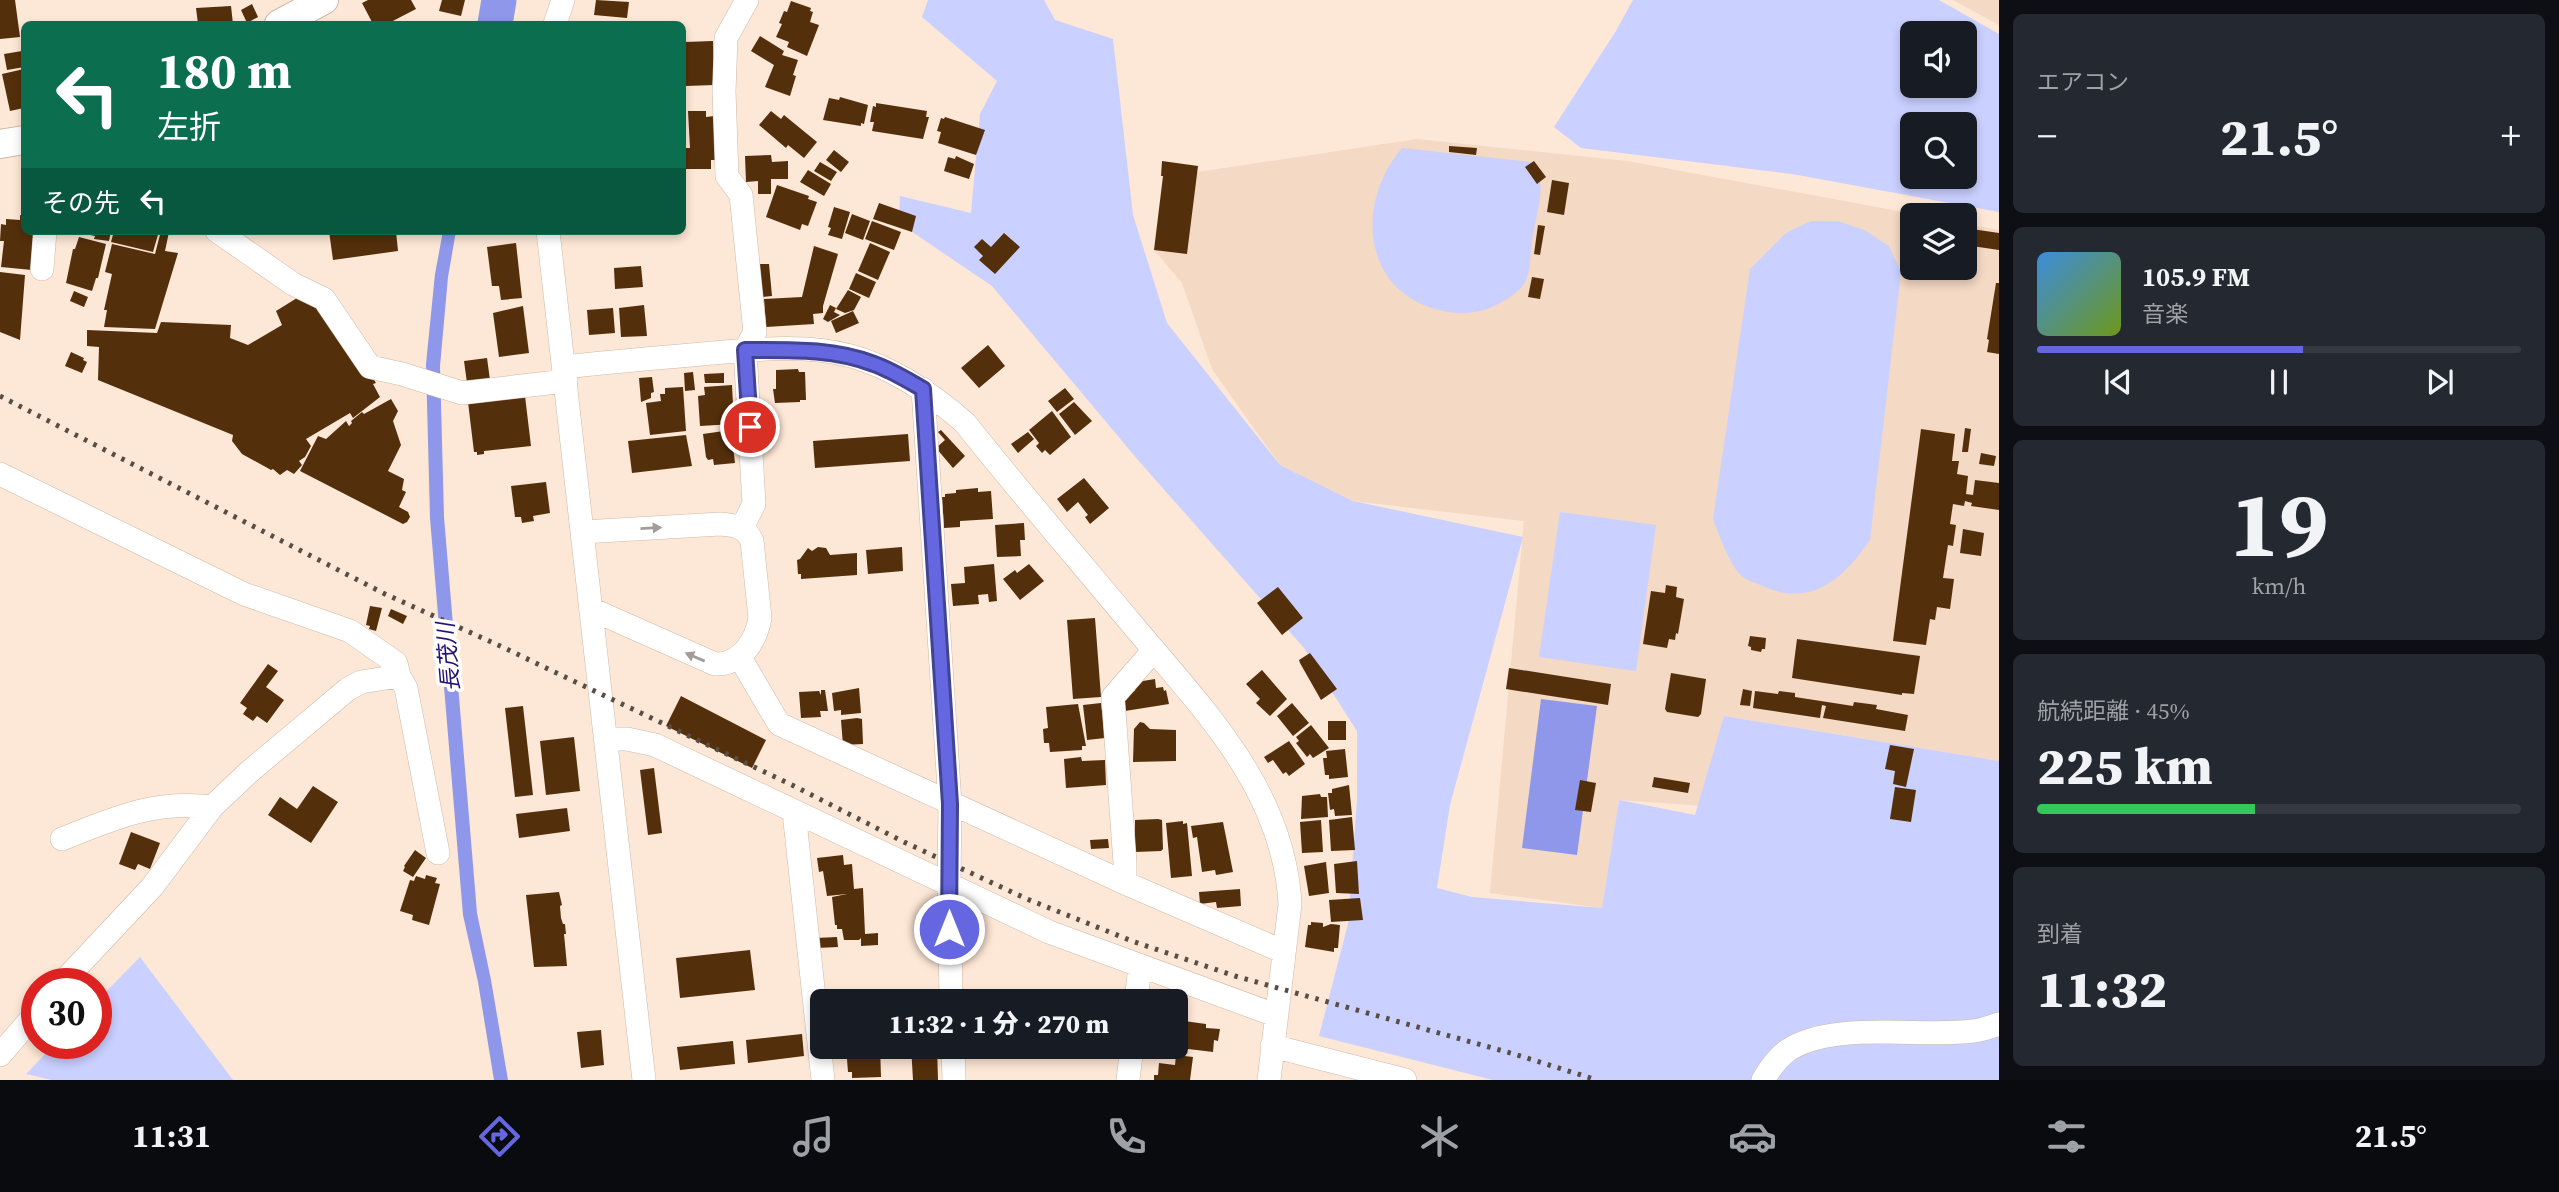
<!DOCTYPE html>
<html lang="ja">
<head>
<meta charset="utf-8">
<style>
  body { margin:0; font-family:"Source Serif 4","Noto Sans JP",serif; background:#242831; color:#f1f3f6; height:100vh; display:flex; flex-direction:column; font-size:26px; white-space:nowrap }
  * { box-sizing:border-box; margin:0 }
  p { font-size:23px; color:#9ea1a6 }
  .icon { flex:none; width:38px; height:38px; fill:none; stroke:currentColor; stroke-width:2; stroke-linecap:round; stroke-linejoin:round }
  .map { position:relative; flex:1; overflow:hidden }
  .sheet { display:flex; flex-direction:column; gap:14px; padding:14px; background:#0d0f14; width:560px }
  .sheet>* { flex:none }
  .top-card { position:absolute; left:21px; top:21px; width:665px; height:214px; border-radius:10px; box-shadow:0 4px 10px #0003; background:#0b6e4f; color:#fff; overflow:hidden }
  .fabs { position:absolute; left:1900px; top:21px; display:grid; gap:14px }
  .fabs a { display:grid; place-items:center; width:77px; height:77px; border-radius:10px; background:#171b24; box-shadow:0 4px 10px #0003; font-size:35px }
  .speed { position:absolute; left:21px; top:968px; display:flex; gap:14px; font-size:35px; font-weight:700; text-align:center }
  .speed>* { display:grid; place-content:center; width:91px; height:91px; border-radius:50%; background:#171b24; box-shadow:0 4px 10px #0003; line-height:1 }
  .speed .limit { border:10px solid #d22; background:#fff; color:#111 }
  .pin { position:absolute; display:grid; place-items:center; width:60px; height:60px; color:#fff; margin:-30px; border:4px solid #fff; border-radius:50%; box-shadow:0 2px 7px #0007 }
  .me { position:absolute; width:77px; margin:-38px; rotate:0deg; stroke-linejoin:round; filter:drop-shadow(0 0 5px #0008) }
  .turn { display:flex; align-items:center; gap:24px; height:147px; padding:0 21px; font-size:32px }
  .turn .icon { width:91px; height:91px; stroke-width:2.5 }
  .turn b { display:block; font-size:49px; line-height:60px }
  .then { display:flex; align-items:center; height:66px; padding:0 21px; background:#0003; gap:14px; font-size:26px }
  .big { font-size:52px; font-weight:800; line-height:1.1 }
  .sheet .card { flex:1; display:flex; flex-direction:column; justify-content:center; gap:10px; min-width:0; padding:0 24px; border-radius:10px; background:#242831 }
  .sheet .dial { align-items:center; gap:0 }
  .dial b { font-size:91px; line-height:1 }
  .song { display:flex; align-items:center; gap:21px }
  .cover { width:84px; height:84px; border-radius:10px; background:linear-gradient(135deg,hsl(210 70% 55%),hsl(80 70% 35%)) }
  .played { height:7px; border-radius:4px; background:linear-gradient(90deg,#6567e0 55%,#363941 55%) }
  .keys { display:flex; justify-content:space-around; direction:ltr }
  .heat { display:flex; justify-content:space-between; align-items:center; font-size:38px; direction:ltr }
  .charge { height:10px; border-radius:5px; background:linear-gradient(90deg,#34c759 45%,#363941 0) }
  .trip { position:absolute; left:810px; top:989px; width:378px; height:70px; border-radius:10px; background:#171b24; box-shadow:0 4px 10px #0003; font-weight:800; line-height:70px; text-align:center }
  .dock { display:flex; height:112px; justify-content:space-around; align-items:center; background:#090b0e; color:#9ea1a6 }
  .dock .icon { width:49px; height:49px }
  .dock .current { color:#6567e0 }
  .dock b { font-size:32px; color:#f1f3f6 }
  main { display:flex; flex:1; min-height:0 }
  .map>svg:first-child { display:block }
  .built { fill:#f4d9c4 }
  .green { fill:#cad0ff; fill-rule:evenodd }
  .water { fill:#8e97e9 }
  .lines { fill:none; stroke-linecap:round; stroke-linejoin:round }
  .river { stroke:#8e97e9; stroke-width:35 }
  .building { fill:#542f0b }
  .minor-casing { stroke:#cdb9a9; stroke-width:24 }
  .major-casing { stroke:#cdb9a9; stroke-width:30 }
  .minor { stroke:#fff; stroke-width:23 }
  .major { stroke:#fff; stroke-width:28 }
  .rail { stroke:#584e46; stroke-width:5; stroke-dasharray:3.5 7; stroke-linecap:butt }
  .oneway { fill:#a29d9a }
  .route-casing { stroke:#424392; stroke-width:18 }
  .route { stroke:#6567e0; stroke-width:12 }
  .labels { text-anchor:middle; dominant-baseline:central; stroke-width:7; stroke-linejoin:round; paint-order:stroke }
  .water-label { font-size:23px; font-style:italic; fill:#221272; stroke:#fff }
</style>
</head>
<body>
<main>
<div class="map">
<svg width="1999" height="1080" viewBox="0 0 1999 1080">
  <rect width="100%" height="100%" fill="#fde7d6"/>
  <path class="built" d="M1953,0H1999V25Z
    M1417,139L1627,161L1920,215H1913V268H1965V224L1999,230V761L1724,716L1704,806L1619,800L1602,908L1490,893L1524,521L1353,501L1280,465L1212,369L1182,283L1154,250L1178,175Z"/>
  <path class="green" d="M928,0H1044L1055,20L1113,39L1133,215L1167,323L1280,465L1353,501L1523,537L1450,805L1437,888L1472,897L1602,908L1619,800L1695,815L1724,716L1999,761V1080H1493L1319,1036L1348,924L1357,799V731L1304,648L1138,460L992,286L899,223L900,196L971,213L980,114L997,81L922,17Z
    M1633,0H1939L1999,34V212L1792,174L1581,148L1554,127L1616,31ZM1913,33H1965V86H1913ZM1913,124H1965V177H1913Z
    M1402,148L1531,162C1534,168 1538,175 1540,182C1543,195 1534,225 1532,240C1530,252 1531,271 1525,282C1520,292 1506,300 1496,305C1479,314 1458,315 1439,310C1362,291 1355,203 1402,148Z
    M1811,221H1838L1864,230L1889,246L1901,272L1870,540C1843,579 1811,608 1763,586C1757,583 1748,581 1743,577C1730,567 1719,534 1713,519L1750,269L1786,233Z
    M1560,512L1656,525L1636,671L1539,657Z
    M140,957L233,1080H52L26,1074L56,1043H96V1002Z"/>
  <path class="water" d="M443,231H456L448,277L440,366L444,517L477,913L491,980L508,1080H494L478,982L463,915L430,518L426,364L435,274Z
    M1541,699L1597,706L1577,855L1522,848Z"/>
  <g class="lines">
    <path class="river" d="M495,24L499,0"/>
  </g>
  <path class="building" d="M0,0H15L20,37L0,39Z
    M368,0H411L416,9L387,24H373L362,3Z
    M442,0H465L461,16L439,11Z
    M596,0L629,2L627,18L594,15Z
    M791,1L811,8L810,11L813,12L810,22L819,25L807,56L787,47L789,42L776,37L782,24L779,23L784,11L787,12Z
    M252,4L258,17L247,23L241,10Z
    M231,6L233,24H198L196,8Z
    M760,36L784,51L782,55L798,60L793,75L796,76L790,96L765,87L774,65L751,51Z
    M713,41L714,85L686,86L685,42Z
    M22,51L24,67L7,70L4,54Z
    M24,69V108L10,111L2,74Z
    M840,97L868,105L864,124L861,123V126L823,120L829,98L839,100Z
    M876,103L927,111L926,117H929L923,139L872,131L874,122H870L873,106L876,107Z
    M688,111H706V117L714,116L716,160H711V169H682V148H690Z
    M771,111L781,119L784,115L817,142L804,158L788,145L786,148L759,125Z
    M945,117L985,130L976,155L938,143L941,132L937,131L941,118L944,119Z
    M1449,146L1477,148L1476,155L1449,152Z
    M834,150L849,162L841,172L826,160Z
    M771,155L772,162L788,161V179H771V194H758V181L746,182L745,156Z
    M956,156L974,164L969,179L944,171L948,157L955,159Z
    M1162,161L1198,166L1187,254L1154,250L1163,176H1161Z
    M1534,161L1546,177L1537,184L1525,167Z
    M820,162L837,172L831,181L814,171Z
    M808,170L831,184L824,196L800,182Z
    M1552,180L1569,183L1564,215L1547,212Z
    M777,185L809,196L808,199L817,202L808,226L802,224L800,230L766,217Z
    M879,203L916,216L912,232L873,219Z
    M834,207L850,212L842,239L828,235L831,228L828,227Z
    M852,214L870,221L863,240L845,233Z
    M20,215L24,216V231H35L32,270L1,267L4,241H0L1,224L6,225V219L20,220Z
    M872,221L901,232L894,250L865,239Z
    M1538,225L1545,226L1540,255L1534,254Z
    M1965,228L1999,233V250L1965,245Z
    M85,231H111L109,241L94,239L95,236L85,234Z
    M114,231H159L153,252L111,242Z
    M161,231L169,232L165,251L178,253L155,329L104,327L107,310H104L112,274L105,272L112,244L155,254Z
    M329,231H396L398,251L333,260Z
    M1004,233L1020,247L995,274L979,260L983,256L974,247L982,239L991,247Z
    M79,237L106,244L98,278H96L92,291L66,283L73,249H75Z
    M516,243L522,298L501,300L499,286H492L487,247Z
    M870,243L890,252L878,280L858,271Z
    M814,246L838,254L823,306V313L813,314L814,324L766,327L764,299L802,297Z
    M759,264H769L772,296L762,297Z
    M641,266L643,287L615,289L614,268Z
    M0,272L25,275L20,340L0,332Z
    M856,273L876,282L869,298L849,289Z
    M1532,277L1544,279L1540,299L1528,297Z
    M1996,283H1999V354L1987,352L1989,340L1987,339Z
    M848,290L861,297L854,310L845,313L836,309Z
    M74,291L88,297L84,307L70,301Z
    M297,298L318,303L366,367L376,383L373,384L380,397L353,418L350,413L306,439L311,446L305,457L299,461L302,465L294,474L287,470L280,475L273,469L271,470L242,454L232,441L233,435L98,380L99,347L87,346V330L157,333L161,322L231,325L230,338L248,345L282,325L276,311Z
    M644,305L647,336L621,337L619,308Z
    M830,305L836,308L834,312L840,315L828,322L823,319Z
    M523,306L529,353L499,357L493,313Z
    M613,308L615,333L589,335L587,310Z
    M853,311L859,323L836,333L831,321Z
    M988,345L1005,366L979,388L961,368Z
    M71,352L84,358L83,360L87,362L82,373L65,366Z
    M487,358L490,380L467,383L464,361Z
    M798,369L799,372H805L806,400H800V402L775,403L773,389H776V370Z
    M693,372L695,390L685,391L684,373Z
    M724,373V383H705L704,374Z
    M652,377L654,392L651,393V398L641,402L639,378Z
    M732,385L734,424L700,426L698,396L705,395L704,387Z
    M683,387L686,431L650,435L646,403L661,401L660,394H665V388Z
    M1065,388L1074,399L1057,412L1048,401Z
    M525,396L531,446L484,451V454L477,455V452H474L468,402Z
    M391,399L398,411L393,421L401,445L388,471L404,479L402,490L406,492L399,507L408,512L410,517L407,522L403,524L300,471L318,436L326,439L346,421L349,426L352,423L351,421L362,412L364,414Z
    M1074,402L1092,421L1075,435L1059,414Z
    M1052,411L1071,437L1050,455L1045,450L1042,453L1036,446L1039,443L1029,430Z
    M1965,428L1971,429L1968,452H1962Z
    M1921,429L1955,434L1952,461H1959L1957,474L1968,476L1966,494L1973,495L1975,480L1999,483V510L1971,506L1972,503L1965,501L1964,506L1953,504L1950,524L1956,525L1953,546L1948,545L1943,578L1954,579L1950,609L1937,607L1935,620L1930,619L1926,645L1893,641Z
    M731,430L735,463L714,465L713,459L708,460L706,457L703,434Z
    M941,430L965,456L953,468L936,448L945,440L938,432Z
    M1028,432L1034,439L1018,453L1011,444Z
    M908,434L910,461L815,468L813,441Z
    M686,435L692,466L632,473L628,441Z
    M1981,453L1996,456L1994,466L1979,464Z
    M1084,478L1109,508L1090,524L1085,517L1088,515L1078,502L1067,512L1057,499Z
    M546,482L550,513L533,516L534,521L522,523L521,517H515L511,486Z
    M978,488V492L991,491L993,519L960,521V527L944,528L942,497H945V494L956,493V490Z
    M1024,523L1025,540H1020L1021,556L997,557L995,525Z
    M1963,529L1984,533L1981,556L1960,553Z
    M818,547L826,548L830,555L857,553V575L801,579V574H798L797,560L800,559L808,548L812,551Z
    M902,547L903,571L868,574L866,550Z
    M994,564L997,601L989,602L988,594L978,595L979,604L953,606L951,584L965,583L964,567Z
    M1029,564L1044,581L1020,600L1003,579L1015,570L1017,573Z
    M1666,585L1677,587L1676,597L1684,599L1678,634L1676,633L1675,640L1669,639L1667,648L1643,644L1651,591L1665,593Z
    M1278,587L1303,618L1282,635L1257,603Z
    M370,606L382,608L376,631L369,629L370,626L366,625Z
    M391,609L407,616L403,624L388,616Z
    M1095,618L1101,697L1073,699L1067,620Z
    M1750,636L1766,638L1765,649H1762L1761,652L1751,650V647L1748,646Z
    M1797,639L1920,656L1914,694L1902,693V695L1792,678Z
    M1310,653L1337,689L1321,700L1300,663L1299,660Z
    M268,664L278,671L266,687L284,700L267,723L257,716L253,721L243,714L247,708L240,703Z
    M1509,668L1611,684L1608,705L1506,689Z
    M1262,670L1287,699L1270,716L1256,703L1260,699L1246,684Z
    M1671,673L1706,679L1701,714L1698,717L1667,712L1665,709Z
    M1155,679L1156,688L1163,687L1164,691L1166,690L1169,704L1125,711L1123,698L1129,697L1128,692L1135,691L1134,685L1137,682Z
    M859,688L861,713L841,715V710L834,711L832,693Z
    M1743,689L1752,691L1750,706L1740,705Z
    M821,690H825L828,711H820L821,717L801,718L799,692L819,691L821,695Z
    M1755,691L1778,694L1779,691L1795,693V697L1853,706L1854,702L1877,705L1876,709L1908,715L1905,731L1823,718L1826,706L1822,705L1820,718L1753,708Z
    M681,696L766,740L752,768L666,726Z
    M1101,703L1105,738L1087,740L1083,705Z
    M1292,703L1309,723L1293,736L1277,716Z
    M1078,704L1086,746H1082V750L1050,752L1049,743H1044L1043,729L1048,728L1046,707Z
    M523,706L533,795L515,797L505,708Z
    M857,718L862,719L863,744L843,745L841,720Z
    M1328,721H1346V740H1328Z
    M1140,722L1144,723L1150,729L1176,730V761L1133,762L1134,729Z
    M1311,725L1329,748L1313,758L1310,754L1307,757L1296,743L1299,741L1296,737Z
    M574,737L580,791L546,795L540,741Z
    M1289,741L1305,764L1289,776L1286,772L1283,774L1273,760L1268,763L1264,757Z
    M1890,745L1914,749L1906,787L1893,784L1895,771L1885,769Z
    M1345,749L1348,777L1329,779V775H1325L1323,758H1327L1326,751Z
    M1081,757L1082,761L1105,760L1106,785L1066,788L1064,759Z
    M654,768L662,833L648,835L640,770Z
    M1654,777L1690,783L1688,793L1652,787Z
    M1580,780L1596,783L1591,812L1575,810Z
    M1349,785L1352,815L1335,816L1334,809L1330,810L1328,793H1332V789Z
    M313,786L338,802L311,843L268,815L280,797L297,809Z
    M1895,787L1916,790L1911,822L1890,819Z
    M1320,794L1321,797H1327L1328,817L1301,819L1302,796Z
    M567,808L570,831L519,838L516,814Z
    M1352,817L1355,850L1331,851L1329,820Z
    M1158,819L1162,820L1163,849L1161,851L1135,852V820Z
    M1321,820L1323,852L1302,853L1300,822Z
    M1183,821V824L1187,823L1192,876L1171,878L1166,823Z
    M1223,822L1233,872L1216,875L1215,870L1202,872L1197,837L1193,838L1191,826Z
    M131,832L160,843L150,869L138,864L135,870L119,864Z
    M1108,839L1109,848L1091,849L1090,840Z
    M415,850L426,858L413,877L403,871L405,867L404,866Z
    M843,855L844,865L852,864L854,889L863,888L865,934L878,933V945L861,946V938L859,940H844L842,929H837V925H835L832,897L847,894L827,896L823,871L819,872L817,858Z
    M1357,861L1359,894L1336,893L1334,864Z
    M1326,862L1329,893L1309,896L1304,866Z
    M426,875L437,878L435,883L440,884L429,925L412,920L413,915L400,911L410,880L414,881L416,876L425,879Z
    M1240,889L1241,906L1217,908L1216,902L1200,904L1199,892Z
    M559,892L562,905L560,906L561,918L563,924H565L566,934H564L567,966L534,967L526,895Z
    M1360,898L1363,920L1331,922L1329,900Z
    M1311,922L1323,923V927L1331,924L1340,925L1338,948H1334V952L1305,947L1308,925H1311Z
    M837,937L838,947L816,948V938Z
    M750,950L755,990L680,998L676,958Z
    M1184,1021L1206,1024V1028L1220,1029L1218,1041L1214,1040L1213,1052L1180,1048Z
    M601,1030L604,1065L581,1068L577,1032Z
    M802,1034L804,1056L748,1063L746,1040Z
    M733,1041L735,1064L680,1070L677,1047Z
    M850,1046H880L881,1077L852,1078V1072H848L847,1059H851Z
    M911,1046H937L938,1080H913Z
    M1176,1055L1193,1057L1190,1080H1154V1075H1158L1159,1063L1175,1065Z"/>
  <g class="lines">
    <defs>
      <path id="minor" d="M555,24L563,0
        M217,231L293,284L324,299L370,367L402,374L462,393L566,381
        M548,231L644,1080
        M42,269L45,231
        M564,367C610,362 656,358 702,354C750,350 804,343 851,356C894,368 931,393 965,423C1019,491 1076,557 1131,623C1202,708 1284,789 1290,904L1269,1080
        M923,389L950,804L949,885L951,1001
        M0,474L244,594L350,631L396,663L399,676
        M742,528L754,504L745,350L755,332L741,195L727,176L724,91L726,38L747,0
        M583,532L720,524C735,525 746,527 752,541L760,618C756,641 741,665 715,664L591,609
        M739,656L779,724L1125,883L1284,952
        M606,739H627L655,745L1049,932L1275,1015
        M794,812L823,1080
        M62,839C115,818 154,800 212,807
        M1125,883V863L1113,697L1154,650
        M61,984L152,887L212,807L249,772L348,689L361,682L399,676L406,688L438,853
        M1136,1001L1140,966
        M953,1046L954,1080
        M1272,1046L1405,1080
        M0,1055L37,1012
        M1128,1080L1132,1046
        M1763,1080C1769,1070 1777,1058 1787,1051C1831,1020 1922,1038 1973,1031C1982,1030 1990,1027 1999,1024"/>
      <path id="major" d="M279,24L324,0
        M0,144L24,140"/>
    </defs>
    <use href="#minor" class="minor-casing"/>
    <use href="#major" class="major-casing"/>
    <use href="#minor" class="minor"/>
    <use href="#major" class="major"/>
    <path class="rail" d="M0,396L385,594L498,645L794,786L904,842L1027,899L1132,941L1235,976L1514,1054L1597,1080"/>
  </g>
  <defs><path id="oneway-solid" d="M-6-.8H1V-3.2L6.5 0L1 3.2V.8H-6Z" transform="scale(1.75)"/></defs>
  <g class="oneway">
    <use href="#oneway-solid" transform="translate(651 528) rotate(-3)"/>
    <use href="#oneway-solid" transform="translate(695 657) rotate(-157)"/>
  </g>
  <g class="lines">
    <defs>
      <path id="route" d="M750,427L745,350C788,350 833,348 874,364C891,370 907,380 923,389L950,804L949,929"/>
    </defs>
    <use href="#route" class="route-casing"/>
    <use href="#route" class="route"/>
  </g>
  <g class="labels">
    <g class="water-label">
      <text transform="translate(448 657) rotate(-95)">長茂川</text>
    </g>
  </g>
</svg>
<div class="fabs">
<a><svg class="icon" aria-label="sound" viewBox="0 0 24 24"><path d="M4 9h4l5-4v14l-5-4H4zM17 9q2 3 0 6"/></svg></a>
<a><svg class="icon" aria-label="search" viewBox="0 0 24 24"><circle cx="10" cy="10" r="6"/><path d="M15 15l6 6"/></svg></a>
<a><svg class="icon" aria-label="layers" viewBox="0 0 24 24"><path d="M12 4l9 5-9 5-9-5zM3 14l9 5 9-5"/></svg></a>
</div>
<div class="speed"><div class="limit">30</div></div>
<div class="pin" style="left:750px;top:427px;background:#d93025"><svg class="icon" aria-label="arrive" viewBox="0 0 24 24"><path d="M6 21V4h12l-3 4 3 4H6"/></svg></div>
<svg class="me" style="left:949px;top:929px" viewBox="-20 -20 40 40"><circle r="17" fill="#6567e0" stroke="#fff" stroke-width="3"/><path d="M0-11L8 9 0 5-8 9z" fill="#fff"/></svg>
<div class="trip">11:32 · 1 分 · 270 m</div>
<div class="top-card">
<div class="turn"><svg class="icon" aria-label="left" viewBox="0 0 24 24"><path d="M17 20v-9H6M10 6l-5 5 5 5"/></svg><div><b>180 m</b>左折</div></div>
<div class="then">その先<svg class="icon" aria-label="left" viewBox="0 0 24 24"><path d="M17 20v-9H6M10 6l-5 5 5 5"/></svg></div>
</div>
</div>
<section class="sheet">
<div class="card"><p>エアコン</p>
<div class="heat"><a>−</a><b class="big">21.5°</b><a>+</a></div>
</div>
<div class="card">
<div class="song"><i class="cover"></i><div><b>105.9 FM</b><p>音楽</p></div></div>
<div class="played"></div>
<div class="keys"><svg class="icon" aria-label="previous" viewBox="0 0 24 24"><path d="M18 5L8 12l10 7zM5 5v14"/></svg><svg class="icon" aria-label="pause" viewBox="0 0 24 24"><path d="M8 5v14M16 5v14"/></svg><svg class="icon" aria-label="next" viewBox="0 0 24 24"><path d="M6 5l10 7-10 7zM19 5v14"/></svg></div>
</div>
<div class="card dial"><b>19</b><p>km/h</p></div>
<div class="card"><p>航続距離 · 45%</p><b class="big">225 km</b><div class="charge"></div></div>
<div class="card"><p>到着</p><b class="big">11:32</b></div>
</section>
</main>
<nav class="dock">
<b>11:31</b>
<svg class="icon current" aria-label="directions" viewBox="0 0 24 24"><path d="M12 3l9 9-9 9-9-9zM9 14v-3h6M13 9l2 2-2 2"/></svg>
<svg class="icon" aria-label="music" viewBox="0 0 24 24"><path d="M9 18V5l10-2v13"/><circle cx="6" cy="18" r="3"/><circle cx="16" cy="16" r="3"/></svg>
<svg class="icon" aria-label="phone" viewBox="0 0 24 24"><path d="M5 4h4l2 5-3 2q2 4 5 5l2-3 5 2v4C11 20 4 13 5 4z"/></svg>
<svg class="icon" aria-label="climate" viewBox="0 0 24 24"><path d="M12 3v18M4 7l16 10M4 17L20 7"/></svg>
<svg class="icon" aria-label="car" viewBox="0 0 24 24"><path d="M5 17H2v-5l4-1 3-4h7l3 4 3 1v5h-3M9 17h6M6 11h13"/><circle cx="7" cy="17" r="2"/><circle cx="17" cy="17" r="2"/></svg>
<svg class="icon" aria-label="filters" viewBox="0 0 24 24"><path d="M4 7h16M4 17h16"/><circle cx="9" cy="7" r="2"/><circle cx="15" cy="17" r="2"/></svg>
<b>21.5°</b>
</nav>
</body>
</html>
